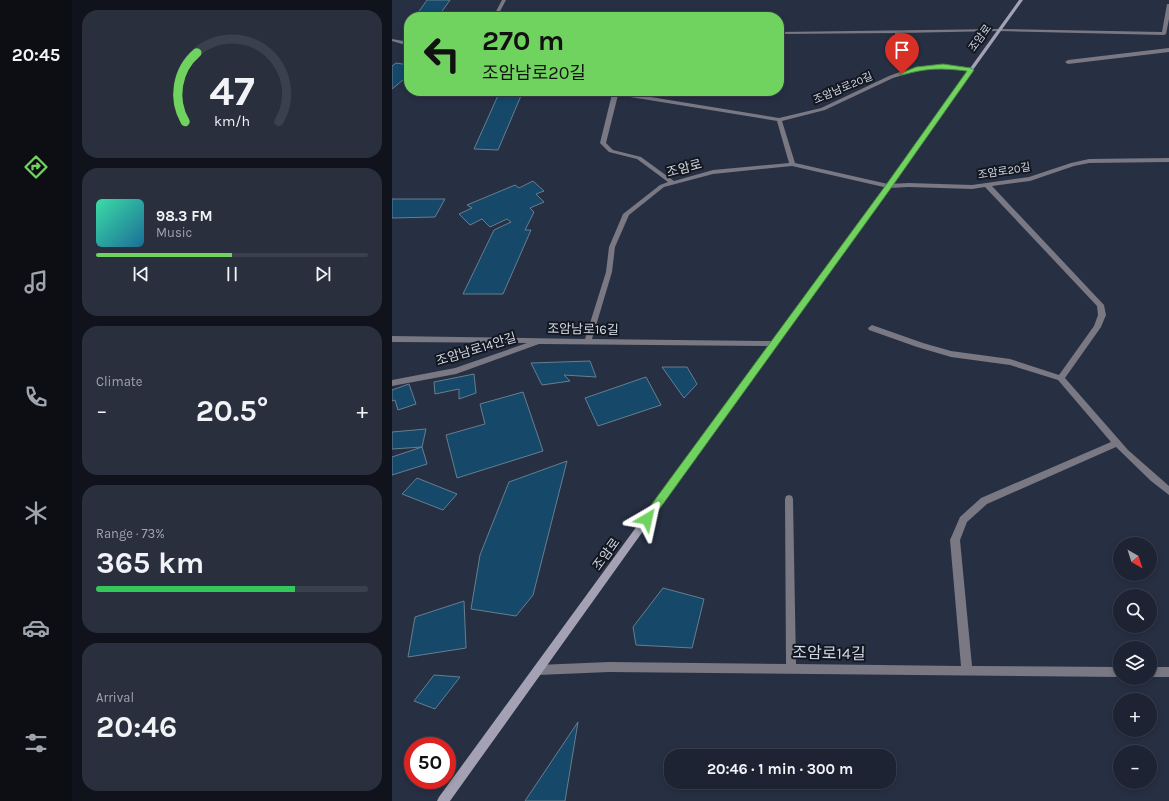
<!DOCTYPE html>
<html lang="en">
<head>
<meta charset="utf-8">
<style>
  body { margin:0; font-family:Karla,"Noto Sans KR",sans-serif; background:#2a2f3e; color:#f1f3f6; height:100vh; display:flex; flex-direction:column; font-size:15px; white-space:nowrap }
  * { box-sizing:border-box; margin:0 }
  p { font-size:13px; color:#a0a4ac }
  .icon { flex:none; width:22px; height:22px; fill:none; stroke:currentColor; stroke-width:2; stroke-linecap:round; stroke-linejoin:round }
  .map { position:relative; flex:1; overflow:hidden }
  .panel { display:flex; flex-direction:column; gap:10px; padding:10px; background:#10131c; width:320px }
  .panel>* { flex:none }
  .top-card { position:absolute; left:12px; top:12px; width:380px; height:84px; border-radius:16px; box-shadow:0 2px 6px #0003,0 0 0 1px #3b404d; background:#70d35f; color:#111; overflow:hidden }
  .needle { width:26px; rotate:141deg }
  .controls { position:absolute; left:721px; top:537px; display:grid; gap:8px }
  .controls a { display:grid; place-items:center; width:44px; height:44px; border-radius:50%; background:#1d2332; box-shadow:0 2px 6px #0003,0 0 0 1px #3b404d; font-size:20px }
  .speed { position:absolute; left:12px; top:737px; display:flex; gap:8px; font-size:20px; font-weight:700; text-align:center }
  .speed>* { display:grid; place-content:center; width:52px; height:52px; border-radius:50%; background:#1d2332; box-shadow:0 2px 6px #0003,0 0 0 1px #3b404d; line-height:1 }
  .speed .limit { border:6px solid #d22; background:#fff; color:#111 }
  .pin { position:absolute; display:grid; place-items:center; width:34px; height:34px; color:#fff; margin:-41px -17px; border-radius:50% 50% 50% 0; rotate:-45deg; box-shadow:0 0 4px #0007 }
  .pin .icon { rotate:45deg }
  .me { position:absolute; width:44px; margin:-22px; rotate:36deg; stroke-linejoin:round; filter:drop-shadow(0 0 3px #0008) }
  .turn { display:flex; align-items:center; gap:14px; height:84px; padding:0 12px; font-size:18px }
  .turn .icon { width:52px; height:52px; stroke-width:2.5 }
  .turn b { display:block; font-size:28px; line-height:34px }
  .big { font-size:30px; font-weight:700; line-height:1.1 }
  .panel .card { flex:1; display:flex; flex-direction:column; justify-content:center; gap:6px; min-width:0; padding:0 14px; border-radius:16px; background:#2a2f3e }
  .panel .dial { align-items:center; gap:0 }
  .dial svg { height:104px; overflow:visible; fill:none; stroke:#3b404d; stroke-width:7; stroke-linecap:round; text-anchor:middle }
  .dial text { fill:#f1f3f6; stroke:none }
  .song { display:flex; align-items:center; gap:12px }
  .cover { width:48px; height:48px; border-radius:6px; background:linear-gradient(135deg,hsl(160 70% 55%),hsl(200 70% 35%)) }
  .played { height:4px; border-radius:2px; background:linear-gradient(90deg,#70d35f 50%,#3b404d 50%) }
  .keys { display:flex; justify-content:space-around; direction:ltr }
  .heat { display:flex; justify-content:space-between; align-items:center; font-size:22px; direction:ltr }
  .charge { height:6px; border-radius:3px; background:linear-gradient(90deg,#34c759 73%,#3b404d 0) }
  .trip { position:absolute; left:272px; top:749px; width:232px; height:40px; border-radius:16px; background:#1d2332; box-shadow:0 2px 6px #0003,0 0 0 1px #3b404d; font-weight:700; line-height:40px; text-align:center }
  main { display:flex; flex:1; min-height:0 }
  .menu { display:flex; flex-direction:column; width:72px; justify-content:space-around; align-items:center; background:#0c0e14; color:#a0a4ac }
  .menu .icon { width:28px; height:28px }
  .menu .selected { color:#70d35f }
  .menu b { font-size:18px; color:#f1f3f6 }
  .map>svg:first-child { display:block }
  .building { fill:#154869; stroke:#677e8f }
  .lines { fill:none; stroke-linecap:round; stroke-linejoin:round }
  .street { fill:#797883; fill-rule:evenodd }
  .secondary { fill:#a3a1b3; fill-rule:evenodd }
  .route { fill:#70d35f; stroke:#49893e }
  .labels { text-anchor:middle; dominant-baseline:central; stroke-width:4; stroke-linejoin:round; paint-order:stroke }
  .far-street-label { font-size:11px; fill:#d1d7e4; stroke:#131720 }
  .street-label { font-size:13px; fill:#d1d7e4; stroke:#131720 }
  .near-street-label { font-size:16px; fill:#d1d7e4; stroke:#131720 }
</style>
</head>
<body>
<main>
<nav class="menu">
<b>20:45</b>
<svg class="icon selected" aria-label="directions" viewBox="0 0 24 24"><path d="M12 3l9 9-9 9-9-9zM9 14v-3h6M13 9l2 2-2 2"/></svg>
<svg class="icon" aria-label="music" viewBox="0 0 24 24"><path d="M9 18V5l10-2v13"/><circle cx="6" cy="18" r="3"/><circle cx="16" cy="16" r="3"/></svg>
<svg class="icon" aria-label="phone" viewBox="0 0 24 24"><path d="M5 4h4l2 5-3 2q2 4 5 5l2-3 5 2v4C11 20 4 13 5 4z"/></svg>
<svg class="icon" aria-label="climate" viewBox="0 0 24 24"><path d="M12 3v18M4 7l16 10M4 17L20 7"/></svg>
<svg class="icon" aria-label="car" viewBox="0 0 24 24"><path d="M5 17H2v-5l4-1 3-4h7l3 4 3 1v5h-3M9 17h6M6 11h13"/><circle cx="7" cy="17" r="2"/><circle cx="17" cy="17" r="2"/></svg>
<svg class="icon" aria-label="filters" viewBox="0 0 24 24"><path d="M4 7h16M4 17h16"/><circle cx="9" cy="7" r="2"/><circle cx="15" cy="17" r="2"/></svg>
</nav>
<section class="panel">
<div class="card dial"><svg viewBox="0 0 100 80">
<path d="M14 69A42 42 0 1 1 86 69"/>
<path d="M14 69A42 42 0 0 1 23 16" stroke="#70d35f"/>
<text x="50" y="56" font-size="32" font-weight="700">47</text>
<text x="50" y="72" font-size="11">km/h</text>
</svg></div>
<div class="card">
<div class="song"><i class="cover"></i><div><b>98.3 FM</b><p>Music</p></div></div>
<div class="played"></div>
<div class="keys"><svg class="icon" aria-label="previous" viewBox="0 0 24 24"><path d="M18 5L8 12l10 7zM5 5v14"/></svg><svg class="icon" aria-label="pause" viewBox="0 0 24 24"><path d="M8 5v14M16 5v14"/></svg><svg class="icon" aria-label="next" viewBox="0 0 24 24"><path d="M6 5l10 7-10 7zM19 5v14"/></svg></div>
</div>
<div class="card"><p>Climate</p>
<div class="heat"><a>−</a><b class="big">20.5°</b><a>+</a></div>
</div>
<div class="card"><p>Range · 73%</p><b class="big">365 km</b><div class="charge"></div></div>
<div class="card"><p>Arrival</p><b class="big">20:46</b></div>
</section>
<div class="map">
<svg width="777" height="801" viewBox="0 0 777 801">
  <rect width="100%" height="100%" fill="#272f43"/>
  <path class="building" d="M35,0H58L46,17H23Z
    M4,63L17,65V75L0,89V66Z
    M108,91H131L106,150L82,149Z
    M141,181L152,191L144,194L152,202L138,208L142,212L133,230H139L111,294H71L102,230L119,222L115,219L98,227L90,219L78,225L67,214L80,208L75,205L123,185L127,188Z
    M0,199H53L43,217L0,218Z
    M198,361L204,377L172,375L178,381L150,385L139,363Z
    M270,367H295L305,384L292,398Z
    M82,374L84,393L67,399V389L43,394L42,382Z
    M254,377L269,405L206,426L193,398Z
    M17,384L24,404L6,410L3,400L0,401V390Z
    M131,392L151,451L65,478L54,435L93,424L88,404Z
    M34,429L30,447L0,449V432Z
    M30,447L35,464L0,475V457Z
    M175,461L141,595L124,616L79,609L88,555L117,482Z
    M25,478L65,494L51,510L10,494Z
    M271,588L312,599L300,648L244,645L241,627Z
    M72,601L74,648L16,657L23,617Z
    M42,675L68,677L43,709L22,701Z
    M186,722L173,801H133Z"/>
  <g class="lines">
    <path class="street" d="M110,0H114L105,17H101Z
      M775,4H777V19L774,34L772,35L607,31L508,33L513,71C537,63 555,65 579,68L582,70L579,72L551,68L525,71L501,78L433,110L390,121L403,163L496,184L517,183L580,185L637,177L679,163L697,159L777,158V162L697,163L682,166L638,181L600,186L712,305L714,315L709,327L673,378L736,450L777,486V495L759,481L724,447L595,504L575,522L568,540L580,666L728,667V677L217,672L146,675L142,673L141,670L142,667L146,665L217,662L394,664L393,499L394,496L397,495L400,496L401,499L404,664L569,666L558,540L568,517L589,498L719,442L666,380L618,365L559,357L525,347L477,330L476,328L480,325L531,343L559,351L618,359L667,375L702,326L706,315L705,306L593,187L580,189L517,187L496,188L400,166L321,174L272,187L237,215L223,247L220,272L200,339L381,341L385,344L384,346L147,344L64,374L0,386V380L63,368L135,343L0,342V336L193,339L214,272L217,247L231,214L268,185L276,182L245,159L217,152L208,143L220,94L209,91H222L387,118L429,108L497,76L508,72L503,33L387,34V32L607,29L770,32ZM226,95L385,121L397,163L321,170L282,181L249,157L221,150L214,143Z
      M0,39L17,42V46L0,41Z
      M777,48V52L676,64L673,62L676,60Z
      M758,667H777V677H758Z"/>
    <path class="secondary" d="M627,0H631L58,801H45L47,797L494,185Z"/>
  </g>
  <path class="route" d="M551,64L579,68L582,70L499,188L258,522L255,523L251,522L249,519L251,516L494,185L575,71C549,68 535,68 510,75L507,74L524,67Z"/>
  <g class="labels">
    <g class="far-street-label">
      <text transform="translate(588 38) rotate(-54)">조암로</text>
      <text transform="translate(451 88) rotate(-23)">조암남로20길</text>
      <text transform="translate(612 171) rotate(-9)">조암로20길</text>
    </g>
    <g class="street-label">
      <text transform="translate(292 168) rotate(-15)">조암로</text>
      <text transform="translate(191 329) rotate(1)">조암남로16길</text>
      <text transform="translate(84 349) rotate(-17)">조암남로14안길</text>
      <text transform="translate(214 554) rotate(-54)">조암로</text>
    </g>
    <g class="near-street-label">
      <text transform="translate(437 653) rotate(1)">조암로14길</text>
    </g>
  </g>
</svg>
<div class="controls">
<a><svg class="needle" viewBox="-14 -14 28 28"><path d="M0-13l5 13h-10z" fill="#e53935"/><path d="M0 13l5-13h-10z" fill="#a0a4ac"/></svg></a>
<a><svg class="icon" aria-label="search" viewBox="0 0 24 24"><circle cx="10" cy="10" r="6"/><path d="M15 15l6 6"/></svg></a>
<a><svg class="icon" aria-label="layers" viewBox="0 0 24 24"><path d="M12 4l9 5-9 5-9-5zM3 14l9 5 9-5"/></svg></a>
<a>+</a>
<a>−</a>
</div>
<div class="speed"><div class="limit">50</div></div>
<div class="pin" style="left:510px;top:74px;background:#d93025"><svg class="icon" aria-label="arrive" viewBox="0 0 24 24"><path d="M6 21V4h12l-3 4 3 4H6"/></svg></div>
<svg class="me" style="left:255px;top:519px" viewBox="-20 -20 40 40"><path d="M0-17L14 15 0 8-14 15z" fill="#70d35f" stroke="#fff" stroke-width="4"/></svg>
<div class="trip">20:46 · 1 min · 300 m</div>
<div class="top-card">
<div class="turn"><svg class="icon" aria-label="left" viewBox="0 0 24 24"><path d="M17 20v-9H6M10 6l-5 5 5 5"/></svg><div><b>270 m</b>조암남로20길</div></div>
</div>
</div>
</main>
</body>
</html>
